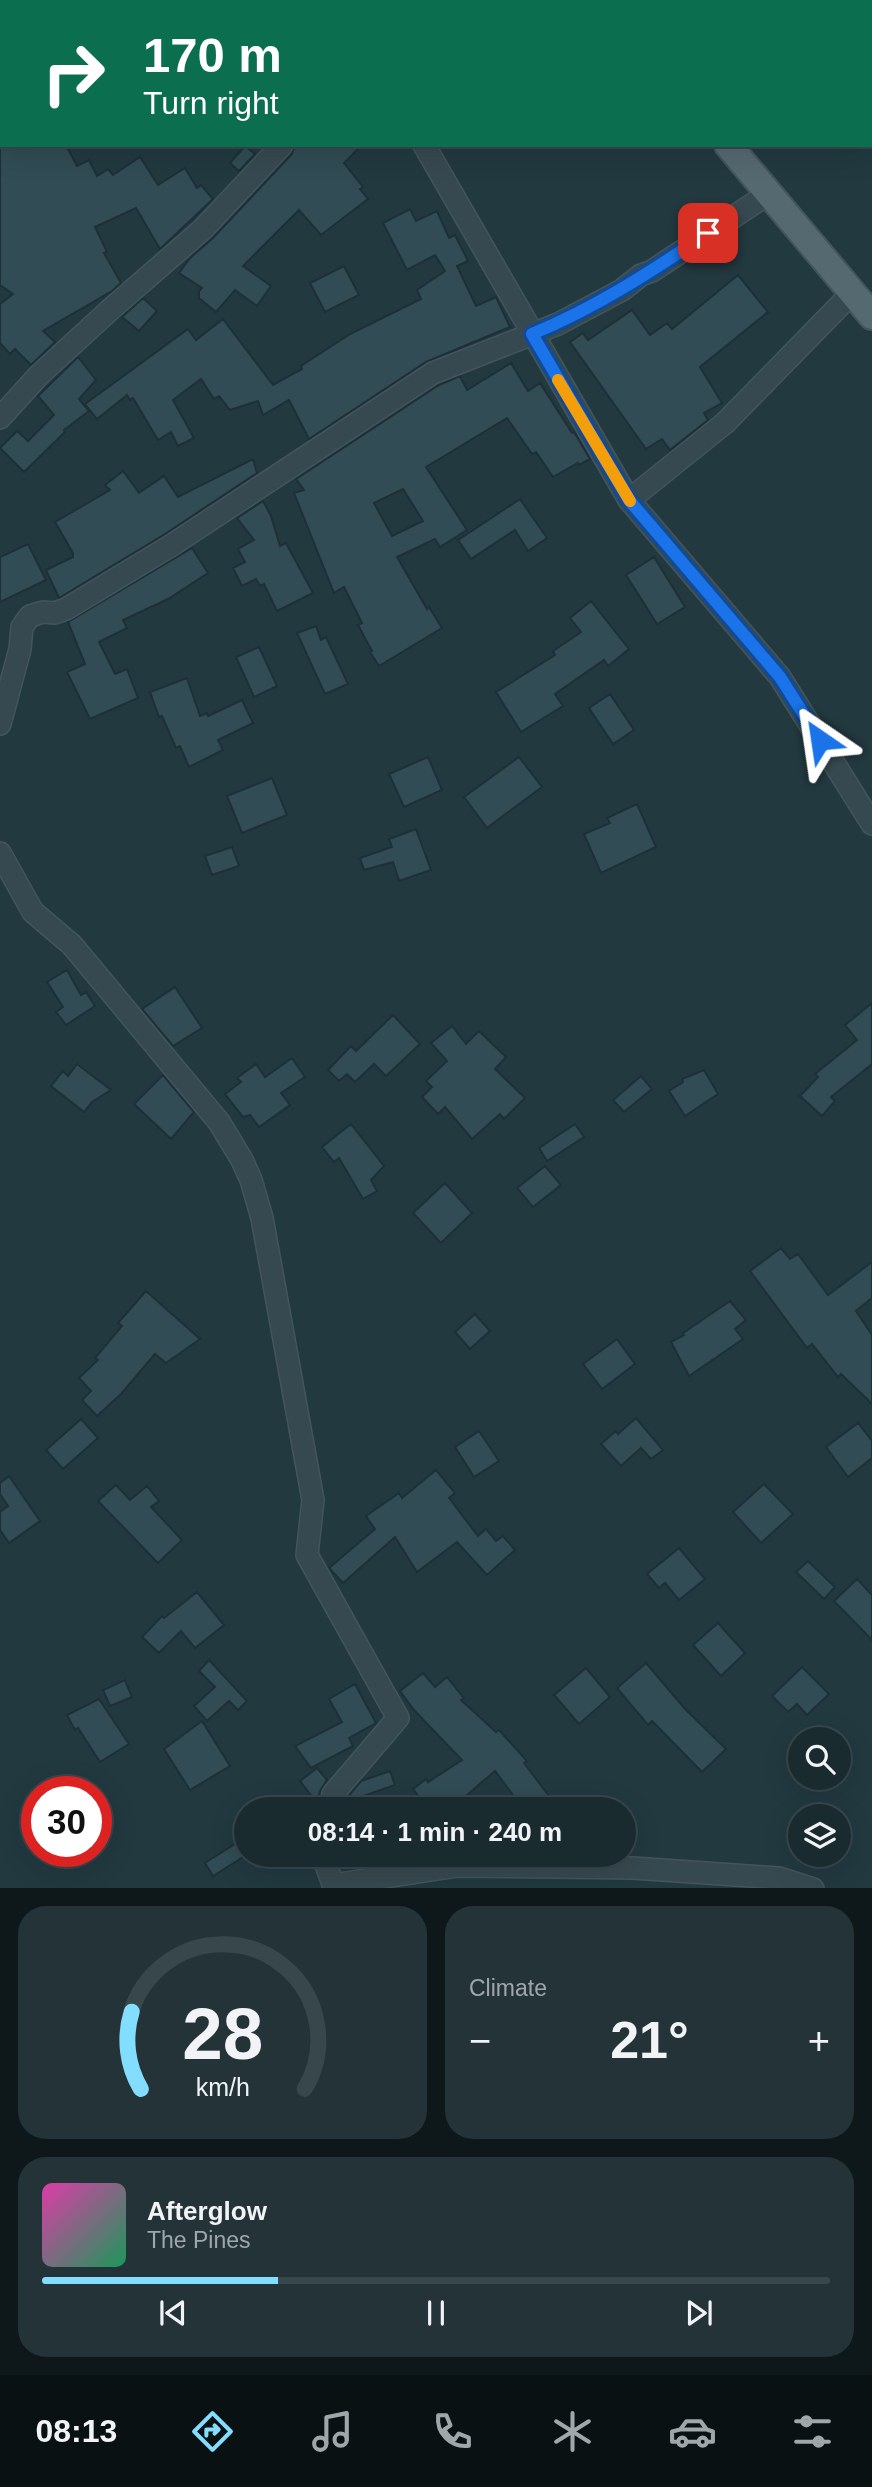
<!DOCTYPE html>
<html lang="en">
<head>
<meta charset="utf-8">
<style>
  body { margin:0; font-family:Helvetica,sans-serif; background:#233338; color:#f1f3f6; height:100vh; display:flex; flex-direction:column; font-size:26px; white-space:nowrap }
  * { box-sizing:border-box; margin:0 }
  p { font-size:23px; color:#9fa7ab }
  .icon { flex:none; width:38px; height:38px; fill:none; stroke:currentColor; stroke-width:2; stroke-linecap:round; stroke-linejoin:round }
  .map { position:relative; height:1888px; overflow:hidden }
  .drawer { display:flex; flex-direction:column; gap:18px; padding:18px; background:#0e181a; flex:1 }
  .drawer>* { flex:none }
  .banner { position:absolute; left:0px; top:0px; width:873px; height:147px; box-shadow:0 7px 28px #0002,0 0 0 2px #38474c; background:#0b6e4f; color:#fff; overflow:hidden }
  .controls { position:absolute; left:788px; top:1727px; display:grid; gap:14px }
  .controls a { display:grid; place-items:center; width:63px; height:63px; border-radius:50%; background:#1a2b30; box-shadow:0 7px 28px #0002,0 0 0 2px #38474c; font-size:35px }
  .speed { position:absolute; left:21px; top:1776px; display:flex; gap:14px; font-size:35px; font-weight:700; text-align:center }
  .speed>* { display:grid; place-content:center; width:91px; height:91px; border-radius:50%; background:#1a2b30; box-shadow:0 7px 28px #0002,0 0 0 2px #38474c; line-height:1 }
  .speed .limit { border:10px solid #d22; background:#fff; color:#111 }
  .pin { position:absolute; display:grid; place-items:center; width:60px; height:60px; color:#fff; margin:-30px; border-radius:14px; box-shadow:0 4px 10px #0006 }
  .me { position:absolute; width:77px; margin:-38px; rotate:328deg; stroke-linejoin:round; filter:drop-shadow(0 0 5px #0008) }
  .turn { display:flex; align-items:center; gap:24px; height:147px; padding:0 28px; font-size:32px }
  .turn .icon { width:91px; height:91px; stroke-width:2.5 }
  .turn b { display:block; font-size:49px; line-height:60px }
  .big { font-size:52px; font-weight:700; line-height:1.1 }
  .drawer .tile { flex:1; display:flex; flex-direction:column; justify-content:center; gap:10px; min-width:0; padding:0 24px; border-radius:28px; background:#233338 }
  .drawer .dial { align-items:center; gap:0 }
  .dial svg { height:182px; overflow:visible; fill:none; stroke:#38474c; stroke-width:7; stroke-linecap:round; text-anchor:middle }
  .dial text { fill:#f1f3f6; stroke:none }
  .song { display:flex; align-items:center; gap:21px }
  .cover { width:84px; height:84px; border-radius:10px; background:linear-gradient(135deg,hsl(320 70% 55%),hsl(150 70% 35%)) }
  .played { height:7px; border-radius:4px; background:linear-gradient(90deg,#83ddff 30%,#38474c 30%) }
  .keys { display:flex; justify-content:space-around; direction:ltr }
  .heat { display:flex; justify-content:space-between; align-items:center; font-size:38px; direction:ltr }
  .drawer .tiles { flex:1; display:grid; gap:18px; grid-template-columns:1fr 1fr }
  .tile:last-child { grid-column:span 2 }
  .trip { position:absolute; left:234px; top:1797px; width:402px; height:70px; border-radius:35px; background:#1a2b30; box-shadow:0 7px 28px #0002,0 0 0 2px #38474c; font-weight:700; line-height:70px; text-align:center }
  .dock { display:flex; height:112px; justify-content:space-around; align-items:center; background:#0a1113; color:#9fa7ab }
  .dock .icon { width:49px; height:49px }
  .dock .current { color:#83ddff }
  .dock b { font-size:32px; color:#f1f3f6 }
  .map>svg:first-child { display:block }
  .building { fill:#314c54; stroke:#1e3037; stroke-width:2; fill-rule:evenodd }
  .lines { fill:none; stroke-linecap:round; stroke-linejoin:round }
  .minor-casing { stroke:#43555c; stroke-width:24 }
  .major-casing { stroke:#43555c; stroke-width:30 }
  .minor { stroke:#374950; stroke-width:21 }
  .major { stroke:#556970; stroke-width:26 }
  .route-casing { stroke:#114b97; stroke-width:18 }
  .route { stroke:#1a73e8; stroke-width:12 }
  .slow { stroke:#f59e0b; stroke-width:12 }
</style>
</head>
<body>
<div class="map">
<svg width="872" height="1889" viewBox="0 0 872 1889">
  <rect width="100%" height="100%" fill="#223940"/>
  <path class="building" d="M0,145H66L77,166L89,160L97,176L108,169L113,175L140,157L158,185L185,168L197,188L201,185L213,199L160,249L136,208L95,227L107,252L104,253L121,283L112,291L43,331L55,342L31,365L15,349L10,354L0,343V304L13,294L0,285Z
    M295,145H362L344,163L363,187L360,189L368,199L321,235L299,210L243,266L271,286L257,306L235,290L216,312L199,298V291L202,288L179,273L190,258L213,238L292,154Z
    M245,146L255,154L239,171L230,163Z
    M410,209L416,221L437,211L449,238L455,235L468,261L457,266L476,306L496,297L510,327L426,362L309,439L289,400L263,415L258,401L230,410L219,396L214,399L201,379L173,400L194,438L178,446L171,432L158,440L133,398L130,400L127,395L97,419L85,404L188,329L196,340L223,319L273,385L302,369L301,366L350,334L421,299L417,290L445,271L435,255L407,270L383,223Z
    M344,266L359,295L325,312L310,283Z
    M738,275L768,312L700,367L722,403L704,413L708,420L670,450L662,439L646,449L570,342L583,333L588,340L632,310L650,335L667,323L672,329Z
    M143,298L157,311L139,331L122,317Z
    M78,357L96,380L79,399L89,411L64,430L65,432L24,472L0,448L17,431L28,441L54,415L38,396Z
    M511,363L528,391L540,383L572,433L574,432L590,459L579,465L578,463L553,477L536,452L532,454L507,418L426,467L467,530L440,547L435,539L397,557L427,609L429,607L442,628L379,666L370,652L372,651L358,625L362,623L344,587L334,593L294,493L304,490L296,479L439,385L460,376L467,390ZM403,489L423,521L392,536L374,503Z
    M253,459L257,473L165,534L59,598L46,570L73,557V553L55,522L110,490L105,485L123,471L139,493L164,476L178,497Z
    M520,499L547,538L528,551L515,530L471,559L458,540Z
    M263,501L271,516L280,546L286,543L313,593L277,611L264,584L260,586L256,579L242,586L233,568L245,562L238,549L254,540L237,518Z
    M28,544L46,580L0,602V557Z
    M192,548L208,573L168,599L123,620L127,628L99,642L115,674L127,669L138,698L90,719L67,672L85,664L68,622Z
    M654,557L685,607L657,624L626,575Z
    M591,601L629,649L608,666L604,660L555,694L563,706L521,732L496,692L555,655L553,651L581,632L570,618Z
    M316,626L321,640L326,637L348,684L325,694L297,633Z
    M259,647L277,686L254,697L236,657Z
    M187,678L200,716L207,713L208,716L242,700L253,723L218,740L223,750L189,767L180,746L176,748L162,716L159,717L150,692Z
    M610,694L634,730L613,744L589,708Z
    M428,757L442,790L404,807L389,774Z
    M519,757L542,787L487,828L464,797Z
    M272,778L287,815L242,833L227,796Z
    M637,804L656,847L601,873L584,834L610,823L607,818Z
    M416,829L431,870L399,881L393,862L364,870L360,858L392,847L389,839Z
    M232,847L239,866L212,875L205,856Z
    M67,970L81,995L86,992L95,1006L66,1025L56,1012L63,1007L47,982Z
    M175,987L202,1028L173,1046L142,1009Z
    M872,1003V1064L831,1097L835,1101L822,1116L800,1096L818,1077L815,1074L857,1040L845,1025Z
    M393,1015L420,1044L386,1076L374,1064L355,1082L347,1074L339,1081L328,1070L351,1046L356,1051Z
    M452,1026L466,1044L479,1031L506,1057L495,1069L525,1098L504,1119L500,1114L472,1139L445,1107L438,1114L422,1097L432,1087L426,1081L447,1061L431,1043Z
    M292,1058L305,1077L281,1093L290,1105L259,1127L250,1115L243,1117L225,1094L241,1082L237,1078L256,1064L265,1077Z
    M77,1064L111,1090L92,1102L84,1112L51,1086L63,1071L68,1076Z
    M704,1070L718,1094L685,1116L669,1091L683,1082L682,1079Z
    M163,1075L194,1112L171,1139L134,1104Z
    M641,1076L652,1089L624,1112L613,1100Z
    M351,1124L384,1166L371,1180L377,1191L363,1199L339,1158L334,1162L322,1147Z
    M575,1124L584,1137L547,1161L539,1148Z
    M545,1166L561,1185L533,1207L517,1188Z
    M445,1183L472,1213L441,1243L413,1213Z
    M781,1248L790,1259L798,1254L828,1295L872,1262V1298L856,1311L872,1335V1404L841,1374L838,1377L812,1344L807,1348L750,1271Z
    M146,1291L200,1339L166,1363L155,1354L121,1394L97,1416L82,1400L91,1391L79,1378L98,1360L95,1358L122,1326L118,1323Z
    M730,1301L746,1320L735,1329L743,1339L689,1376L671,1342L684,1335L683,1333Z
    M475,1314L490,1331L470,1349L455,1332Z
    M617,1339L635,1364L602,1389L583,1364Z
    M636,1418L663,1450L651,1459L641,1448L621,1466L601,1444L616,1431L618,1434Z
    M81,1419L98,1438L63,1469L46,1450Z
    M858,1423L872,1441V1458L848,1477L826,1447Z
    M479,1431L499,1461L474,1477L455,1447Z
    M436,1470L455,1493L449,1498L478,1536L486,1529L496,1541L503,1536L515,1550L487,1575L457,1542L417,1572L395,1537L343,1583L329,1568L375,1529L366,1516L399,1493L402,1498Z
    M9,1476L40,1521L9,1543L0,1530V1512L8,1506L0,1494V1483Z
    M764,1484L793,1514L761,1543L733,1512Z
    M116,1485L130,1500L147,1486L159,1501L151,1507L182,1540L158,1563L98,1501Z
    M679,1548L705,1579L679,1600L665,1583L659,1588L647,1574Z
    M808,1561L835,1587L824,1599L796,1572Z
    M857,1579L872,1595V1640L834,1601Z
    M197,1592L224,1625L195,1648L181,1631L159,1653L142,1637L162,1616L164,1618Z
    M718,1623L745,1653L721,1676L693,1645Z
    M209,1660L247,1701L238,1710L229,1701L207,1721L194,1706L215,1687L199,1671Z
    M646,1663L686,1710L726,1749L702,1772L652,1721L648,1725L617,1688Z
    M802,1667L829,1694L807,1715L797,1704L788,1712L772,1696Z
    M586,1668L610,1697L579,1724L554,1695Z
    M423,1673L435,1687L447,1677L464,1698L461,1700L496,1732L499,1730L527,1761L524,1763L549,1796L530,1810H501L516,1799L495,1771L467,1795L477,1810H429L413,1789L426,1779L428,1782L462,1760L414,1710L400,1691Z
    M125,1680L132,1697L110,1706L103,1690Z
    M355,1684L376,1723L349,1738L353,1746L311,1768L295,1746L342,1722L329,1699Z
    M99,1699L129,1744L100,1762L78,1728L75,1730L67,1715Z
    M202,1721L230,1766L190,1790L164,1749Z
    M317,1768L327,1780L320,1791L317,1803L300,1781Z
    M390,1771L395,1785L352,1800L350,1794L361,1781Z
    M235,1844L243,1857L213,1876L205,1863Z"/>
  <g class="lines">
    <defs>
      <path id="minor" d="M338,0L339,2
        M433,2L435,0
        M424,145L629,500L780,677L872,824
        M0,418L39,375L111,309L203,229L282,145
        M629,500L725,423L852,293
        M0,724L20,649L22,627L30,616L43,612L55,613L66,609L172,545L433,373L558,324L622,290L641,275L652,271L768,194
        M0,853L33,912L72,945L219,1122L242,1160L251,1180L262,1218L313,1500L307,1555L398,1718L333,1794L330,1810
        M322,1855L335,1889
        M333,1885L457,1866L633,1868L779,1878L813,1889"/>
      <path id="major" d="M610,0L612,2
        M728,145L872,316"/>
    </defs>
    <use href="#minor" class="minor-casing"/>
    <use href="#major" class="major-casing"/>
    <use href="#minor" class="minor"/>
    <use href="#major" class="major"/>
  </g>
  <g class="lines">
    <defs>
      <path id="route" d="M708,233C651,272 595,308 532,334L629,500L780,677L820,740"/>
    </defs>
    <use href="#route" class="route-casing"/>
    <use href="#route" class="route"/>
    <path class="slow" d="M558,380L630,501"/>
  </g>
</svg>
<div class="controls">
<a><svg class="icon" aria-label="search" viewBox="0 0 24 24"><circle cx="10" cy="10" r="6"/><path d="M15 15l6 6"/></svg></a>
<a><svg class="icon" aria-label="layers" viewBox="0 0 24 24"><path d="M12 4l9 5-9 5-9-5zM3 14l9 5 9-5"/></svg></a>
</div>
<div class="speed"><div class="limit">30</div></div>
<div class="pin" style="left:708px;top:233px;background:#d93025"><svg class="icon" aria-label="arrive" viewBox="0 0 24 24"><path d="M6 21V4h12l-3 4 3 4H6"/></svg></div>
<svg class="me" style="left:820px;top:740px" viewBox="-20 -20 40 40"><path d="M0-17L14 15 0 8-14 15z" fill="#1a73e8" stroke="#fff" stroke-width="4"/></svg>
<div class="trip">08:14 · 1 min · 240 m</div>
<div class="banner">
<div class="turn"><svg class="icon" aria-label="right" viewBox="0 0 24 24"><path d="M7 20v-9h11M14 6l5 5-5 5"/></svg><div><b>170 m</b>Turn right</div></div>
</div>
</div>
<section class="drawer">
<div class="tiles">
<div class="tile dial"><svg viewBox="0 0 100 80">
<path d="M14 69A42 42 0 1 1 86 69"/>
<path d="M14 69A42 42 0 0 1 10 35" stroke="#83ddff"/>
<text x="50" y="56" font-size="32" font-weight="700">28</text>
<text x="50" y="72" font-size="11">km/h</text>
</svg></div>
<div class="tile"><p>Climate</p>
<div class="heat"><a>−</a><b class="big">21°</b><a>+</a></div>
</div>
<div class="tile">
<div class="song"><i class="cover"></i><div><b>Afterglow</b><p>The Pines</p></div></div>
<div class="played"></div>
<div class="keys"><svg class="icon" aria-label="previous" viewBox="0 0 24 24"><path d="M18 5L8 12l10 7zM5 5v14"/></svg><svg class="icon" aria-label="pause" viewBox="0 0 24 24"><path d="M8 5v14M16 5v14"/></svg><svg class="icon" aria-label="next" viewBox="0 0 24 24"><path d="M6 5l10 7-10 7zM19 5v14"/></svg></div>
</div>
</div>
</section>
<nav class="dock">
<b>08:13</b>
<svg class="icon current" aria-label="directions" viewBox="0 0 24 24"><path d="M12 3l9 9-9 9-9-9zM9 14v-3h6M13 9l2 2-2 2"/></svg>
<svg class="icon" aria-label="music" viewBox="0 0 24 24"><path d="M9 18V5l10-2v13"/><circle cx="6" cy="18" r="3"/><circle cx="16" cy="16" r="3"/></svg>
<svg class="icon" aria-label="phone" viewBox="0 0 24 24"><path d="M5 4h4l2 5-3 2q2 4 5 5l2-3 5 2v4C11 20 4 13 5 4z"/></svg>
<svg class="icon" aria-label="climate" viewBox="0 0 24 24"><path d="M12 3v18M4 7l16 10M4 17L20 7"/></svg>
<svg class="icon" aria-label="car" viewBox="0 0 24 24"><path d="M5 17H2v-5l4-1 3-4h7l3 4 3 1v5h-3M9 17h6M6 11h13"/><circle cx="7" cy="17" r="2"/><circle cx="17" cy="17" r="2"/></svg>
<svg class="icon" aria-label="filters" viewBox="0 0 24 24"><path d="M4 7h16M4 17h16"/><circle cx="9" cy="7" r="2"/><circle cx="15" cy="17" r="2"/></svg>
</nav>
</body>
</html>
